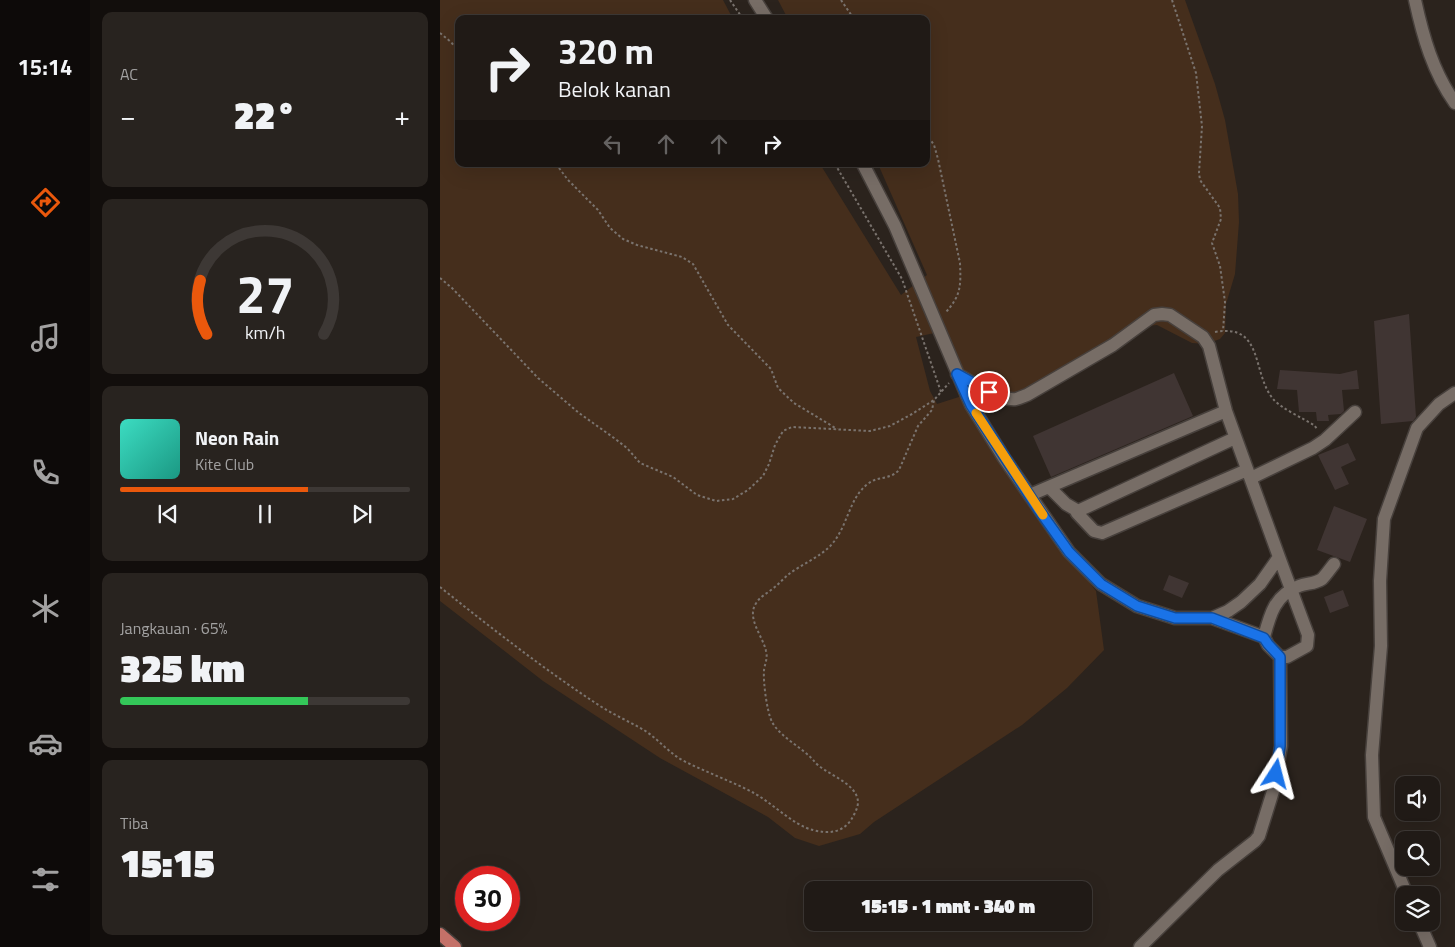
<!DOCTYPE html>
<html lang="id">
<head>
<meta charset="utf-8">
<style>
  body { margin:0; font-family:"Titillium Web",sans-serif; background:#28231f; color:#f1f3f6; height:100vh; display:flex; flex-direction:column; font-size:19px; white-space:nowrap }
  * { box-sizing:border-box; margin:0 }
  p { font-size:16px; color:#a2a1a1 }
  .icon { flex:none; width:28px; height:28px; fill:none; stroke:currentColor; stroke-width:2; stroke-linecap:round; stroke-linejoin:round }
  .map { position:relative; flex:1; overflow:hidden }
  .sheet { display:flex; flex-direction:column; gap:12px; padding:12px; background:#120e0c; width:350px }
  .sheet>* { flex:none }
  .banner { position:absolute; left:15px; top:15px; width:475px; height:152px; border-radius:10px; box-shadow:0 5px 20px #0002,0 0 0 1px #3d3835; background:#201a16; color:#f1f3f6; overflow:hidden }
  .fabs { position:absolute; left:955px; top:776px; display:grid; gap:10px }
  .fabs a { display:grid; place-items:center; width:45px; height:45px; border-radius:10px; background:#201a16; box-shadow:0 5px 20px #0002,0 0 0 1px #3d3835; font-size:25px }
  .speed { position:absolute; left:15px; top:866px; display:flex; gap:10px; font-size:25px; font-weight:700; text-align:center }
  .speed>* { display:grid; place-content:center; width:65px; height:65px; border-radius:50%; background:#201a16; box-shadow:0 5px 20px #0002,0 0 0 1px #3d3835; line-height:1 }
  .speed .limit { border:8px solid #d22; background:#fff; color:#111 }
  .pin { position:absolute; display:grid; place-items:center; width:42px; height:42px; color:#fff; margin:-21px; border:2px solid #fff; border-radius:50%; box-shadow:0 1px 5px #0007 }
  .me { position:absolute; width:55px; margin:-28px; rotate:9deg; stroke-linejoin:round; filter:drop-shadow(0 0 4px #0008) }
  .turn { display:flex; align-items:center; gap:18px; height:105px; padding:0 20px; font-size:22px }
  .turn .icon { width:65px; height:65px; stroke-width:2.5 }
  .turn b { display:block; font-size:35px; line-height:42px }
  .lanes { display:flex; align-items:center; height:48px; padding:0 20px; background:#0003; justify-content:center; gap:25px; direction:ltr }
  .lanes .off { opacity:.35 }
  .big { font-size:38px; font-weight:800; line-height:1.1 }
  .sheet .tile { flex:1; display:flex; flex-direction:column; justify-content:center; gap:8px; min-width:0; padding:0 18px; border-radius:10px; background:#28231f }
  .sheet .dial { align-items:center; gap:0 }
  .dial svg { height:130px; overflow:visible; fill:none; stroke:#3d3835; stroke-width:7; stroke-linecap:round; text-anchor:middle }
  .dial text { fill:#f1f3f6; stroke:none }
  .song { display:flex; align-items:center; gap:15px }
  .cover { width:60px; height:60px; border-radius:8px; background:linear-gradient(135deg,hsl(170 70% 55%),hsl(170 70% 35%)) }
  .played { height:5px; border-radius:2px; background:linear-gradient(90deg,#ea580c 65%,#3d3835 65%) }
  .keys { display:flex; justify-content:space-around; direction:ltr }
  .heat { display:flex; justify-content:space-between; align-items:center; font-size:28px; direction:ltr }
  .charge { height:8px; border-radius:4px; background:linear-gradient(90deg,#34c759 65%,#3d3835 0) }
  .trip { position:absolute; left:364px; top:881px; width:288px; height:50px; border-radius:10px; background:#201a16; box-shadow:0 5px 20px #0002,0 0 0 1px #3d3835; font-weight:800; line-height:50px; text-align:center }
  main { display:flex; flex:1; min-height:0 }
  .tabs { display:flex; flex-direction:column; width:90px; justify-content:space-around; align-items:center; background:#0d0a09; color:#a2a1a1 }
  .tabs .icon { width:35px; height:35px }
  .tabs .on { color:#ea580c }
  .tabs b { font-size:22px; color:#f1f3f6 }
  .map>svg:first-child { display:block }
  .green { fill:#452e1c }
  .building { fill:#403533 }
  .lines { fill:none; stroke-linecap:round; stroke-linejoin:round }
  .minor-casing { stroke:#47403c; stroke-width:15 }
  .major-casing { stroke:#47403c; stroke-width:15 }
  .path { stroke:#7a736e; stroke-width:2; stroke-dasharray:2.5 2.5; stroke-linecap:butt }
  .minor { stroke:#776d66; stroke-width:12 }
  .major { stroke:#c47168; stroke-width:12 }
  .route-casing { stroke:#114b97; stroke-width:12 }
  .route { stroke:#1a73e8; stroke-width:9 }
  .slow { stroke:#f59e0b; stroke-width:9 }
</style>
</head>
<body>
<main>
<nav class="tabs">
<b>15:14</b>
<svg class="icon on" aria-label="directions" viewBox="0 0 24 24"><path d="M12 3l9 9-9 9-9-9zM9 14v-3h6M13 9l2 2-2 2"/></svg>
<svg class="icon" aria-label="music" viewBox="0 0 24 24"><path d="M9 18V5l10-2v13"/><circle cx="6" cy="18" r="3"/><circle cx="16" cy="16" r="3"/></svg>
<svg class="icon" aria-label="phone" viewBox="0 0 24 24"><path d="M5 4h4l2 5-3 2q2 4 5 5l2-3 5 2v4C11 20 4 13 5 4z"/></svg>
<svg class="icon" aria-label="climate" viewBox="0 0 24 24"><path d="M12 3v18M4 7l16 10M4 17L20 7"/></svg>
<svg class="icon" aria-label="car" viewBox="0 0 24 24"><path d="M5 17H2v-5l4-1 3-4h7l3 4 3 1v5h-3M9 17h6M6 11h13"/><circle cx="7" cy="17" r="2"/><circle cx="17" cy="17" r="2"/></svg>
<svg class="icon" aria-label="filters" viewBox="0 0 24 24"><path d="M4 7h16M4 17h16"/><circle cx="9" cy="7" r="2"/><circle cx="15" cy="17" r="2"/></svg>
</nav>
<section class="sheet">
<div class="tile"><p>AC</p>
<div class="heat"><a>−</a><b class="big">22°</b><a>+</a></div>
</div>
<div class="tile dial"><svg viewBox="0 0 100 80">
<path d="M14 69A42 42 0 1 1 86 69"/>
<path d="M14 69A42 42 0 0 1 10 36" stroke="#ea580c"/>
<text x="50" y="56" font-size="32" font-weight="700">27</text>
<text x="50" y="72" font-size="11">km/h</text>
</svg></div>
<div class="tile">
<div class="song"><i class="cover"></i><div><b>Neon Rain</b><p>Kite Club</p></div></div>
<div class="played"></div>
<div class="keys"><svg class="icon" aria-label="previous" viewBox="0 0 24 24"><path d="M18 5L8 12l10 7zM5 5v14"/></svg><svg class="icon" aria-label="pause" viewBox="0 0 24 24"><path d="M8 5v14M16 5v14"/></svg><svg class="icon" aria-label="next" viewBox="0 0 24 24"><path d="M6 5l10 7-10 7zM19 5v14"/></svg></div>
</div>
<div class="tile"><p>Jangkauan · 65%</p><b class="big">325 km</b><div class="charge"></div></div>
<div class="tile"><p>Tiba</p><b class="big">15:15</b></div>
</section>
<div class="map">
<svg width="1015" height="947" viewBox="0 0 1015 947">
  <rect width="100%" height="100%" fill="#2b231d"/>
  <path class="green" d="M0,0H283L293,19H19V164H380L461,295L487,275L438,164H486V19H348L338,0H745L775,84L785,120L798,194L799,222L795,274L786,304L785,333L780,339L766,344L752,343L717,325L707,326L580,402L535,392L499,332L476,337L490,391L497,404L522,396L574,485L656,591L664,650L627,688L582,725L434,822L420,834L379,846L355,838L328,817L220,758L103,681L0,601Z"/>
  <path class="building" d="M969,314L976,417L973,421L941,424L934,321Z
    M840,370L900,374L917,370L919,389L902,390L904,411L901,414L888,415L889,421H877L876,412H859L857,390L837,389Z
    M734,373L753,416L611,477L593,436Z
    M908,443L916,460L901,467L909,484L895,490L878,455Z
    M894,506L927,519L910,562L877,550Z
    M729,575L749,583L742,598L723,590Z
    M903,590L909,606L890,613L884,597Z"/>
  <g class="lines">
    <defs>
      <path id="minor" d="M315,0L327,19
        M975,0C983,37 993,72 1015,103
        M423,164L455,226L531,405L564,458L629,552L661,584L697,606L735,618H772L788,611L801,602L820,584L839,557L786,411L769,346L763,337L730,315L722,314L714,315L673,345L587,395C584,396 580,398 576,399C558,401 532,382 517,374
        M795,438L638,511L637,513L654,531L662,533L807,470
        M811,478L873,448L885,440L915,412
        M609,487L626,504L638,511
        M590,495L786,411
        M772,618L824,637L828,645L840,657H847L867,646L868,635L839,557
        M824,637C830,614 835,595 859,586C867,583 875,584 882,579C886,575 890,569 894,564
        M967,895L934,817L932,755L941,646L940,581L944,519L977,428L999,404L1015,393
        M979,922L990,947
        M700,947L778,870L815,841L819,836L834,788L841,746L840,657"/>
      <path id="major" d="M0,934L15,947"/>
    </defs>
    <use href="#minor" class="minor-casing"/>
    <use href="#major" class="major-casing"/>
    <path class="path" d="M290,0L303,19
      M401,0L414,19
      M732,0L756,73L762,126L759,173L760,180L780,208L781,219L772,243L780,266L785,302L783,331
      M0,33L11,42L19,52
      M486,133L494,145L498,159L520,263C521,286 521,296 505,313
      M116,164L128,180L158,210L170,228L183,239L197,245L242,257L253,264L288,325L331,369L338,388L354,403L397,429
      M395,164L462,279L501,392
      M0,278L12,288L98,378L139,413L174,438L187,448L200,463L233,477L257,495L276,501L293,499L308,490L323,476L329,464L335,445L343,431L352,427L430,431L450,426L472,414L494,400L509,383
      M775,332C825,323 811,374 834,400C841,408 864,419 874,425L878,430
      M0,587C50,627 101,667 154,702C170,713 188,721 204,730C218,739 228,752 242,760C265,772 289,780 312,792C330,801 354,826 373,830C388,834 402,833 411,820C414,815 418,808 418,802C417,782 384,774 374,761C362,747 341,738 332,722C327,712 323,682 324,670C325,663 328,658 326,651C323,636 305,617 317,602C320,597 326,594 331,590C338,585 343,579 349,574C362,564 382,556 392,544C408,526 409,497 429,483C438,476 450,480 459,470L478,426L492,410L494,400"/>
    <use href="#minor" class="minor"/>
    <use href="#major" class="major"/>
  </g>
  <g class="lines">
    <defs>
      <path id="route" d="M549,392L517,374L531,405L599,510L629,552L661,584L697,606L735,618H772L824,638L828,644L840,657V746L836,774"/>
    </defs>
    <use href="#route" class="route-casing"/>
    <use href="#route" class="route"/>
    <path class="slow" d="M536,413L603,515"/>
  </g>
</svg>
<div class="fabs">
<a><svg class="icon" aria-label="sound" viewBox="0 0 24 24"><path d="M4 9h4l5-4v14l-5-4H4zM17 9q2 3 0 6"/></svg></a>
<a><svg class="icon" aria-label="search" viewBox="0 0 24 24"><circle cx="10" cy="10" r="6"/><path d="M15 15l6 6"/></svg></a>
<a><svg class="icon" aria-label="layers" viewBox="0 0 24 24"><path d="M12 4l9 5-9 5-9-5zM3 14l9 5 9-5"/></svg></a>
</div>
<div class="speed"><div class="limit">30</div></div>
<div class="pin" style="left:549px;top:392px;background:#d93025"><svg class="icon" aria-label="arrive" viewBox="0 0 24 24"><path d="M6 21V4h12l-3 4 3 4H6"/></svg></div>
<svg class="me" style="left:836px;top:774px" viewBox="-20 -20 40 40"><path d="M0-17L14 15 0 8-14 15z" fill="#1a73e8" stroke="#fff" stroke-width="4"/></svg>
<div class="trip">15:15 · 1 mnt · 340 m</div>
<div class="banner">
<div class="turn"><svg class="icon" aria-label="right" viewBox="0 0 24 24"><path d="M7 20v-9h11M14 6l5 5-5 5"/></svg><div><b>320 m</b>Belok kanan</div></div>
<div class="lanes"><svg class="icon off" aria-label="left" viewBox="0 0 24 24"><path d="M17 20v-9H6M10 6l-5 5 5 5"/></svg><svg class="icon off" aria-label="ahead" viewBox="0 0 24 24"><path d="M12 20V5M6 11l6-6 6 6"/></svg><svg class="icon off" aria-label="ahead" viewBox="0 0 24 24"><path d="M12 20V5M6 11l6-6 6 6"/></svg><svg class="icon" aria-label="right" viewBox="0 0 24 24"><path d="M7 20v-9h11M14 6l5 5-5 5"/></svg></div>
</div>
</div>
</main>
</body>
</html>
